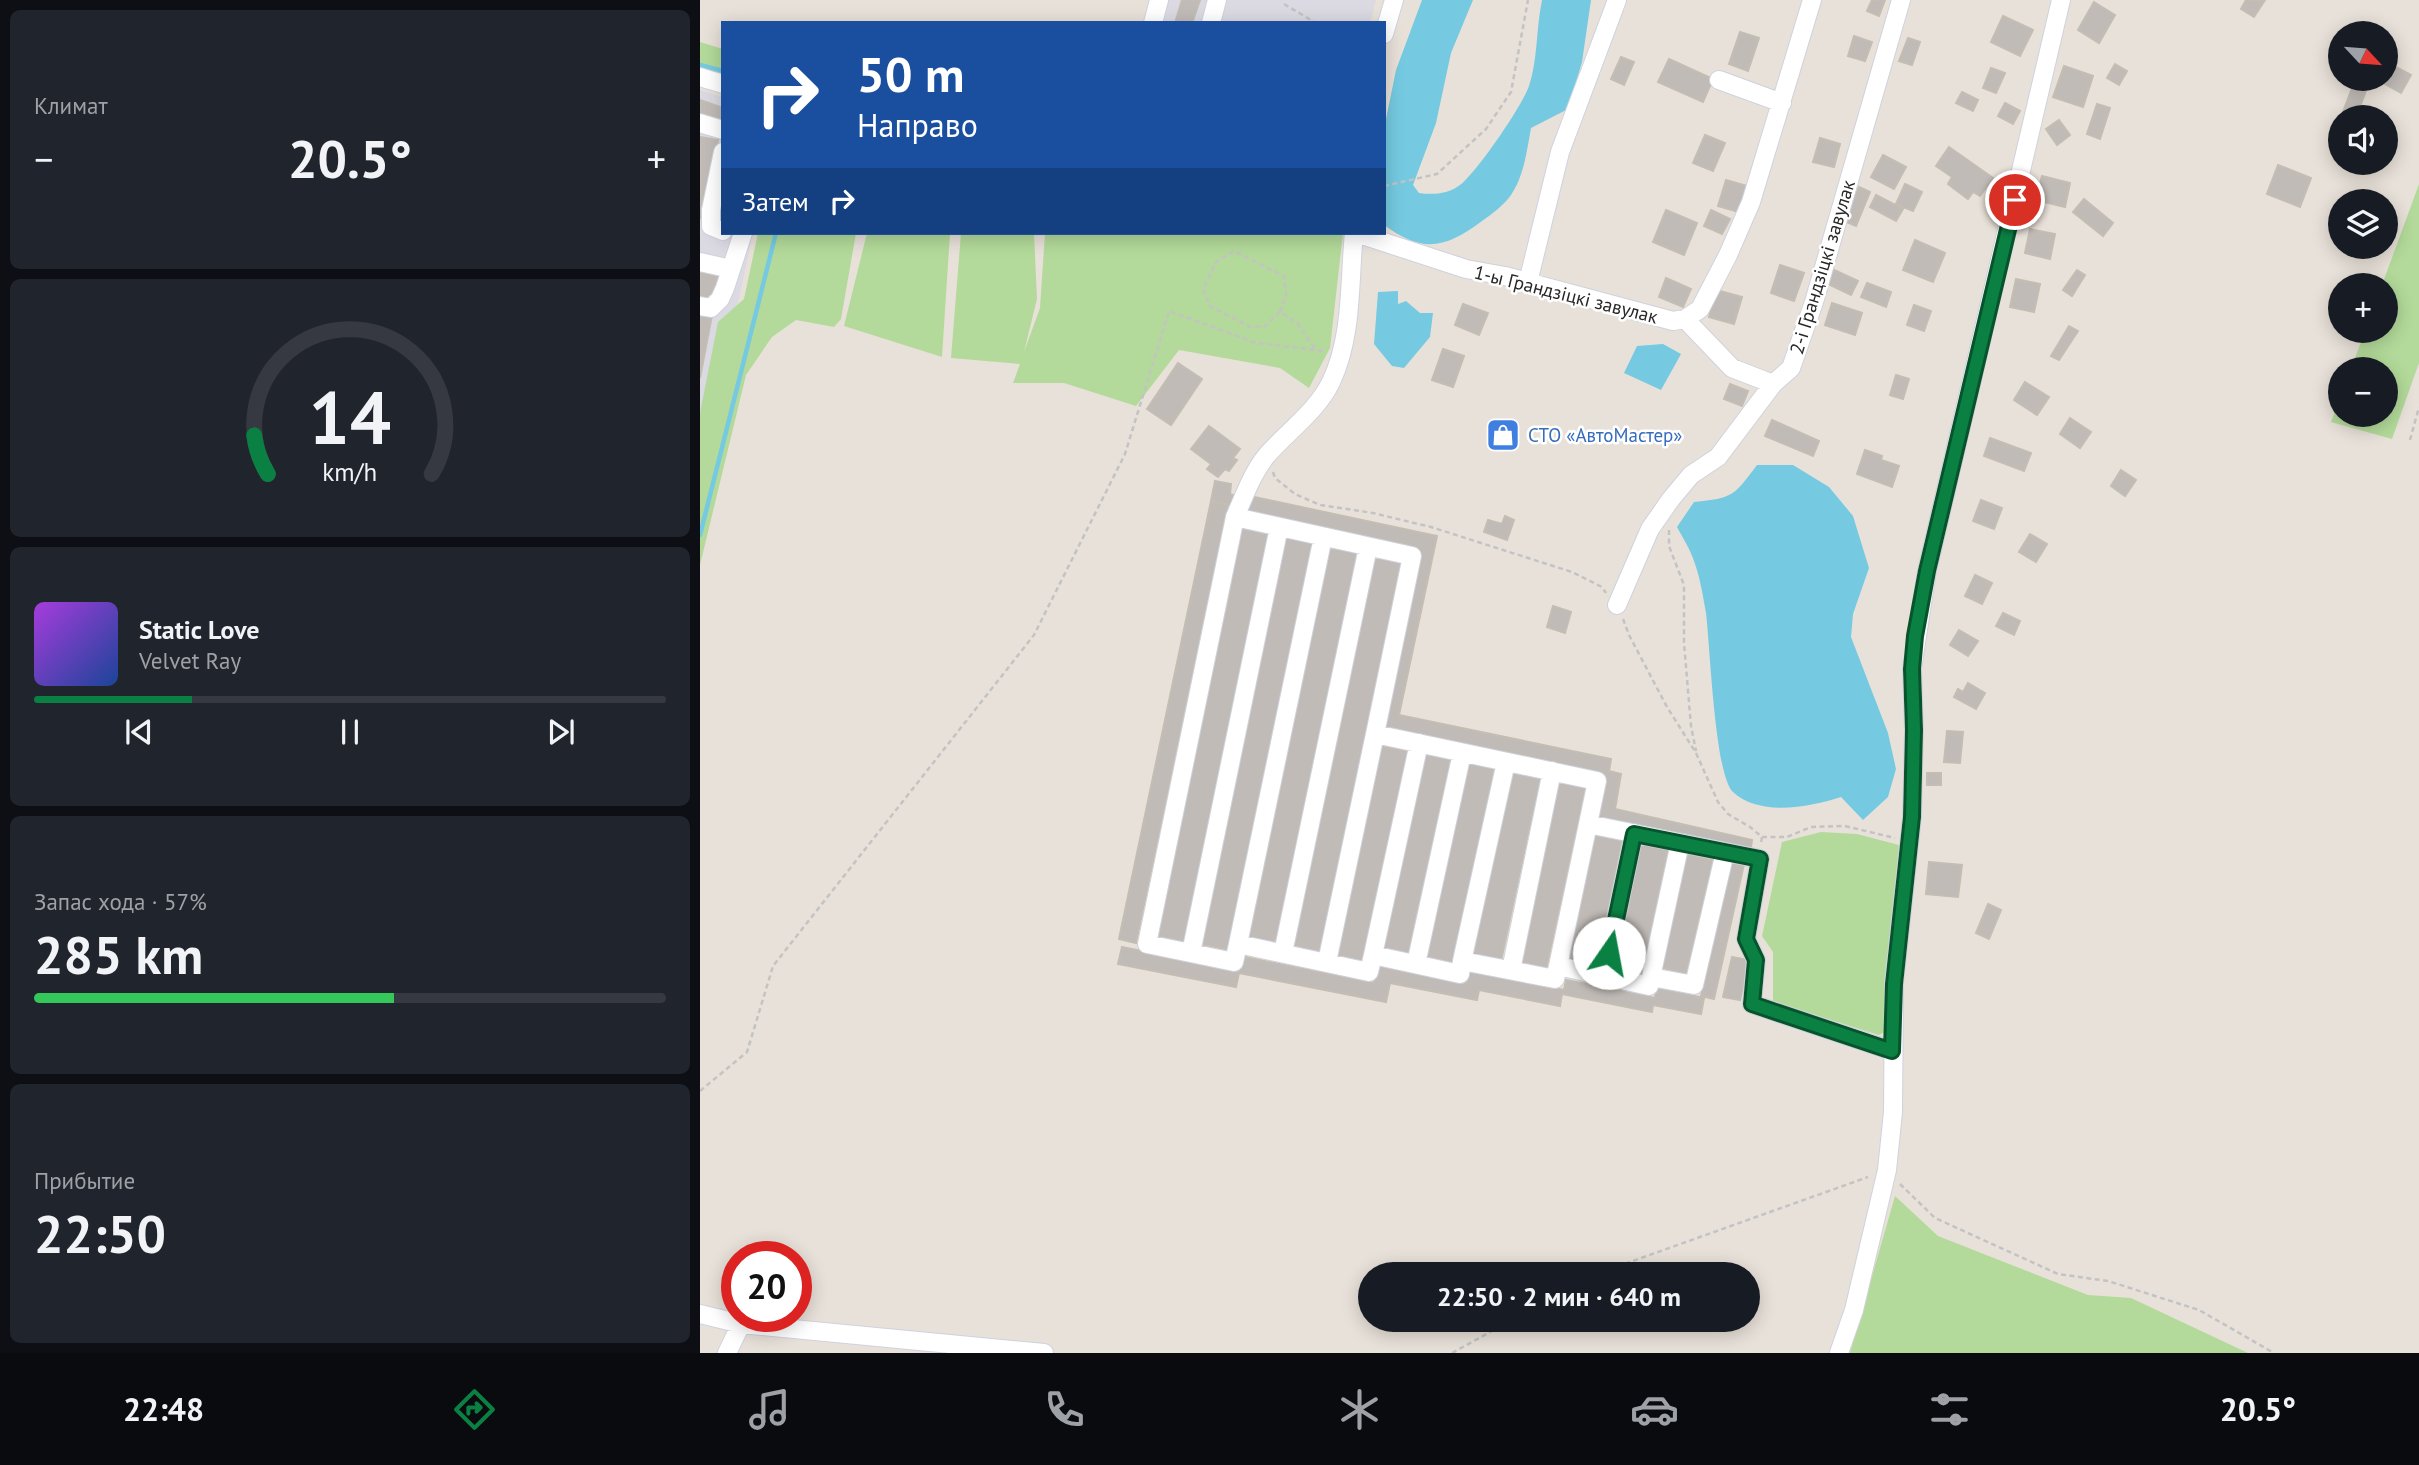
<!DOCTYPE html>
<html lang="ru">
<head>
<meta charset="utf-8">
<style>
  body { margin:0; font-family:"PT Sans",sans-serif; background:#20242c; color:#f1f3f6; height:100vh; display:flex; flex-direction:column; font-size:26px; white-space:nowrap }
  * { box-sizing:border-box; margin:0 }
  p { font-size:23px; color:#9ea1a6 }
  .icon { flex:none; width:38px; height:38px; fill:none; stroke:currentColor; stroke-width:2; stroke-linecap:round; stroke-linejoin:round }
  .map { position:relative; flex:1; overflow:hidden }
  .sheet { display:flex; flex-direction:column; gap:10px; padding:10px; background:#0d0f14; width:700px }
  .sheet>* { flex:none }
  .hud { position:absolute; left:21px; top:21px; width:665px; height:214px; border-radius:0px; box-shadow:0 4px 18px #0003; background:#1a4fa0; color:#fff; overflow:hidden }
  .needle { width:46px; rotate:116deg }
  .tools { position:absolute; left:1628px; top:21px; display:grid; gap:14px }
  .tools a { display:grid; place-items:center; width:70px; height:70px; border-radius:50%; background:#171b24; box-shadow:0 4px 18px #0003; font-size:35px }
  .speed { position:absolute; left:21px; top:1241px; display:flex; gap:14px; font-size:35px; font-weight:700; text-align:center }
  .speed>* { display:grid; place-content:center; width:91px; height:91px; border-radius:50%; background:#171b24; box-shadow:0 4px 18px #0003; line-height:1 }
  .speed .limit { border:10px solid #d22; background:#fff; color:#111 }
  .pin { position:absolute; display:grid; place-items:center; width:60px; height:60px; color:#fff; margin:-30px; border:4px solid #fff; border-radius:50%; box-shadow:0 2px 7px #0007 }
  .me { position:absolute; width:77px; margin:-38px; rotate:12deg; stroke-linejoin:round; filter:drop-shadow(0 0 5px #0008) }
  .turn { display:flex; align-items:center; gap:24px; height:147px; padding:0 21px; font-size:32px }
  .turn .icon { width:91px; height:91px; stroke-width:2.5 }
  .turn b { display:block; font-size:49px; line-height:60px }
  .then { display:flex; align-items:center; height:66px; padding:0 21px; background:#0003; gap:14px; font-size:26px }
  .big { font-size:52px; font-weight:600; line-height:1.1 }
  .sheet .tile { flex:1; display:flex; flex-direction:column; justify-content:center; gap:10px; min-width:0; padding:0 24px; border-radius:10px; background:#20242c }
  .sheet .dial { align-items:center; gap:0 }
  .dial svg { height:182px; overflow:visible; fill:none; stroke:#363941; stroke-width:7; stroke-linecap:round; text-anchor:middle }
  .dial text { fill:#f1f3f6; stroke:none }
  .song { display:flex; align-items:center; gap:21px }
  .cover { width:84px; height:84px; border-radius:10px; background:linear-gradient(135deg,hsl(280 70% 55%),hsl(220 70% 35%)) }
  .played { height:7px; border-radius:4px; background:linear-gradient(90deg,#0b8043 25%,#363941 25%) }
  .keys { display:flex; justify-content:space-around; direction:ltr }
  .heat { display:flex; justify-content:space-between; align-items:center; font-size:38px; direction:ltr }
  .charge { height:10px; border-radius:5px; background:linear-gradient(90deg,#34c759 57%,#363941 0) }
  .trip { position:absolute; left:658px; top:1262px; width:402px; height:70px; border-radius:35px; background:#171b24; box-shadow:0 4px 18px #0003; font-weight:600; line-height:70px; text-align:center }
  .menu { display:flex; height:112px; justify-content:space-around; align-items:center; background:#090b0e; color:#9ea1a6 }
  .menu .icon { width:49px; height:49px }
  .menu .on { color:#0b8043 }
  .menu b { font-size:32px; color:#f1f3f6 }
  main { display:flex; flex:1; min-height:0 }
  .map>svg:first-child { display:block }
  .industrial { fill:#dbd9e1 }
  .green { fill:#b3da9a }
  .water { fill:#75cae1 }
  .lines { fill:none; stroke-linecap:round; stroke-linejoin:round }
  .stream { stroke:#75cae1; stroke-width:4.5 }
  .building { fill:#c0bbb6; stroke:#c3bdb3; stroke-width:2 }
  .minor-casing { stroke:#cfd2de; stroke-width:20 }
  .path { stroke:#c3c3c3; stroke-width:2.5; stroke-dasharray:5 3.5; stroke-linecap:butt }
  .minor { stroke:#fff; stroke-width:18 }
  .route-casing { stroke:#07532c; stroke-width:18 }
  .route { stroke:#0b8043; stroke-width:12 }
  .labels { text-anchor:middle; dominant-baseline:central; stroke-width:5; stroke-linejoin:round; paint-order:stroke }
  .street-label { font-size:19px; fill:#272727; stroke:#fff }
  .shop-label { font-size:19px; fill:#366cbe; stroke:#fff; text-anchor:start }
</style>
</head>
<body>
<main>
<section class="sheet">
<div class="tile"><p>Климат</p>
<div class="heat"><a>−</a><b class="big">20.5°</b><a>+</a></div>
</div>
<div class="tile dial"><svg viewBox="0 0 100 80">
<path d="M14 69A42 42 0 1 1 86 69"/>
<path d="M14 69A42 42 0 0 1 8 52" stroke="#0b8043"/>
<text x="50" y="56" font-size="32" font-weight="700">14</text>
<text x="50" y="72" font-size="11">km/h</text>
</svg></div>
<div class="tile">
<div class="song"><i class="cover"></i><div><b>Static Love</b><p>Velvet Ray</p></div></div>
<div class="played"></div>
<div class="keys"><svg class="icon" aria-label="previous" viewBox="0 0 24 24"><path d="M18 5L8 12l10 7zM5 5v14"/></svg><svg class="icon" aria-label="pause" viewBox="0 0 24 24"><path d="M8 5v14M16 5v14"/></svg><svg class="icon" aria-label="next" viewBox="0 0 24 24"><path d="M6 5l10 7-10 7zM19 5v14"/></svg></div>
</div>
<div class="tile"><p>Запас хода · 57%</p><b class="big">285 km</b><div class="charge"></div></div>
<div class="tile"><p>Прибытие</p><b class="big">22:50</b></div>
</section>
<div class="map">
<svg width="1719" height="1353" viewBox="0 0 1719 1353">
  <rect width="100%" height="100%" fill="#e8e1d9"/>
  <path class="industrial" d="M462,0H676L670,23H457Z
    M0,90L23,97V233H53L38,303L26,326L0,452Z"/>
  <path class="green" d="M0,42L23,49V77L0,70Z
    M1719,184V363L1692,439L1631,422L1640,399V415H1685V369H1651L1665,331H1685V285H1682Z
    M58,233H156L141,319L134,327L96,320L72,337L46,375L0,565V413L18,322L44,299Z
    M167,233H250L242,357L144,326Z
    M261,233H334L337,299L324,352L340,308L345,233H435L438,235L442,233H643L630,348L609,388L580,368L479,350L436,406L364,383H313L320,364L251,358Z
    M1121,832L1157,834L1199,845L1188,1030L1179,1035L1073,1002V952L1062,936L1082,842Z
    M1195,1196L1238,1236L1388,1295L1431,1298L1548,1353H1150Z"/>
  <path class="water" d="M722,0H773L751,53L736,123L713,185L719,193C733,195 748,194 760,185C777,172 822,106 829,86C838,59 836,28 842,0H891L882,62L868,109L831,128C827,150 824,176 811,195C804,205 792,214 782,221C746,248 723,254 684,225V129L696,70Z
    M698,291V304L706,301L720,313H733L730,337L704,368L692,366L674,344L678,292Z
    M963,344L981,354L961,390L924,373L937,346Z
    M1057,465H1093L1129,487L1153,516L1169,568L1153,614L1151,637L1188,733L1196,769L1188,797L1163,820L1141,797C1110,807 1060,817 1033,792C1015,776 1010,645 1006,613C1003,596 1000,577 994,561C990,549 983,538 977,527L994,502C1033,498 1034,496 1057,465Z"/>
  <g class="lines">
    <path class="stream" d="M0,65L23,71
      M0,535L76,233"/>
  </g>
  <path class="building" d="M482,0H500L492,23H475Z
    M1172,0H1185L1179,16L1167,11Z
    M1546,0H1565L1554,17L1541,9Z
    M1394,2L1415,15L1399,43L1378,30Z
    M1303,16L1333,30L1320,56L1291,42Z
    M1040,32L1059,38L1048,71L1029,64Z
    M1154,36L1172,42L1165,61L1148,56Z
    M1208,38L1220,42L1212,65L1199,61Z
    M921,57L934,62L924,85L911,79Z
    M969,59L1013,79L1003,102L958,82Z
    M1688,63L1711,75L1701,93L1678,80L1685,79V68Z
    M1415,64L1427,71L1419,85L1407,78Z
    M1364,66L1393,76L1383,107L1353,97Z
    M1291,68L1305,73L1296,93L1283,88Z
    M1654,83L1667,88L1656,117H1641Z
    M1262,92L1278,100L1273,111L1256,103Z
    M0,100L23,108V122L0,114Z
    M1305,103L1320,111L1313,124L1298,116Z
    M1397,104L1410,108L1400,139L1387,134Z
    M1359,120L1370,135L1357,145L1346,129Z
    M1005,135L1025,143L1013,171L993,163Z
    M0,137L18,140L2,218H0Z
    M1120,138L1140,144L1134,167L1113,162Z
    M1249,147L1293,178L1280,196L1273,192L1268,199L1248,184L1252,177L1236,166Z
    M1183,155L1206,167L1194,189L1171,177Z
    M1578,165L1611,178L1600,207L1567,194Z
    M1342,176L1370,183L1365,207L1336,200Z
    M1026,180L1047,186L1039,212L1018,206Z
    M1205,184L1222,192L1213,211L1196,204Z
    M1159,187L1170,192L1156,226L1144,221Z
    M1176,195L1203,209L1196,221L1170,207Z
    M1384,199L1413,223L1403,236L1373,212Z
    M966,210L997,223L984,255L953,242Z
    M1011,210L1030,219L1022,234L1004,226Z
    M1330,229L1355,234L1350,259L1325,253Z
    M1215,240L1245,253L1233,282L1203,270Z
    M1080,265L1104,273L1094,301L1071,293Z
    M0,266L19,270L12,302L0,300Z
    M1132,269L1158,281L1151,295L1126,283Z
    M1377,270L1385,275L1372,296L1363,290Z
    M966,278L991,289L983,307L959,297Z
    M1316,279L1340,284L1334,312L1310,307Z
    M1167,283L1191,292L1186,307L1161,297Z
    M1016,290L1042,297L1034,324L1009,317Z
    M1132,303L1162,313L1155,335L1125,325Z
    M763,304L788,313L779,335L755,325Z
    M1214,305L1231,311L1224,331L1207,325Z
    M0,312L12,315L0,378Z
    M1369,326L1378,331L1359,360L1351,356Z
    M743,349L764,356L753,387L732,380Z
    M478,363L502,379L471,425L447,409Z
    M1196,375L1209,379L1203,399L1190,395Z
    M1325,382L1349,397L1337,415L1314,400Z
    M1030,384L1048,391L1042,406L1024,399Z
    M1370,418L1391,432L1380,448L1360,434Z
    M1072,420L1119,441L1113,456L1065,436Z
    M798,421L817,439L808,450L788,431Z
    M509,426L540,449L533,458L537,460L529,471L525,469L518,477L507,469L511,464L491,449Z
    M1290,438L1331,453L1324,471L1284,456Z
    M1165,450L1182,456L1181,460L1199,466L1192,487L1157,474Z
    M1421,470L1436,480L1425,496L1411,486Z
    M515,481L531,484L530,494L533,495L531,505L511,501Z
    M545,495L737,536L699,715L911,759L909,771L921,774L915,809L1052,840L1050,854L898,822L906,775L681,729L719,551L541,514Z
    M1281,500L1302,508L1294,529L1273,521Z
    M511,501L528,505L436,943L419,939Z
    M805,516L814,520L807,540L784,532L788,520L802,524Z
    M541,528L570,533L485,942L456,936Z
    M1330,534L1347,544L1336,562L1319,552Z
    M585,535L614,541L529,950L500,944Z
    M630,546L659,552L577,944L549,938Z
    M674,556L703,562L621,954L593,948Z
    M1275,575L1292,583L1282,604L1265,596Z
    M853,606L871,612L865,633L847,627Z
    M1303,613L1320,621L1314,635L1296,626Z
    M1259,630L1278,641L1268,656L1250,645Z
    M1268,683L1285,693L1276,709L1254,697L1258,689L1263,692Z
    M1247,731L1263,732L1260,763L1244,762Z
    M679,745L708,751L662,962L634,955Z
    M723,752L751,758L708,955L681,949Z
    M767,761L795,767L753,963L725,957Z
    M812,772L840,778L801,961L773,956Z
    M1227,773H1241V785H1227Z
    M860,781L886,787L846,970L819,964Z
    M894,835L922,840L898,966L870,960Z
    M940,844L968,849L941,976L914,970Z
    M986,854L1013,860L986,974L959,967Z
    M1030,861L1044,864L1014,999L1001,996Z
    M1229,862L1262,865L1258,897L1226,894Z
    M1288,904L1301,910L1289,939L1276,933Z
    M422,947L537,970L540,956L674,983L678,965L767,983L770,971L864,990L866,980L955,998L956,988L1004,998L1001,1014L953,1005L952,1012L862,994L860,1006L779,990L777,1000L690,983L686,1002L539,973L536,987L418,964Z
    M1032,957L1049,960L1040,1000L1023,997Z"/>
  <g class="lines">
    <defs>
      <path id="minor" d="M453,23L459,0
        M511,23L517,0
        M684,34L694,0
        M0,77L23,84
        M1019,80L1082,103
        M0,123L23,130
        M23,152L11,210V226L23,231
        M654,233C649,282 653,336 631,382C617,411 588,431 567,455C552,473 544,497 535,517L447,944L534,962L538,944L669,972L673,955L760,974L762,961L855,979L858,966L949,986L951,977L994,985L1025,852
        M656,233L766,269L805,276L973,321L985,319L1000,309L1028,255L1051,202L1112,0
        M0,262L31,269
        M828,282L860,152L917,0
        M0,306L11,308L20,299L25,288L43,233
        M985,319L1032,368L1073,384
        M535,517L712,556L675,734L897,781L888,824L1060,859L1046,939L1056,960L1052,1004L1193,1051
        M917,605L950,529L971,499L991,475L1018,457L1073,384L1091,368L1114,302L1201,0
        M538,944L623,537
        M491,953L579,527
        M583,953L668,547
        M673,955L719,743
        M762,961L806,762
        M627,962L675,734
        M716,964L762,753
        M858,966L888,824
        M811,970L852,771
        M904,976L934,833
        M951,977L980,843
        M0,1314L41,1324L344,1353
        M27,1353L41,1324
        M1139,1353L1154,1310L1187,1170L1193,1112L1194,983L1212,817L1214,730L1212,669L1227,571L1361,0"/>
    </defs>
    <use href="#minor" class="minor-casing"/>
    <path class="path" d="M584,4L616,23
      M684,186L737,174L786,129L811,92L828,0
      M580,312L586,295L584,276L534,251L516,262L503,289L510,306L550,327L565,326L580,312L597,323L616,350
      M1710,440L1719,407
      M573,472L575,478L595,494L620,505L673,513L731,527L872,572L902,587L906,593
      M969,530V546L984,585V643L991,726L996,751
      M923,619L929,635L967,707L996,753L1018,802L1028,814L1050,827L1062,837L1061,843
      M1062,837H1087L1111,827L1145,826L1195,838
      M0,1091L47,1052L73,966L334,635L425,454L469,311L556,343L625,351
      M1200,1184L1235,1218L1358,1274L1408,1281L1499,1310L1574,1353
      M902,1274L916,1267L1168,1177
      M752,1353L812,1320"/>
    <use href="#minor" class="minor"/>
  </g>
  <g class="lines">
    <defs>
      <path id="route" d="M909,953L934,834L1060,859L1046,939L1056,960L1052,1004L1192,1051L1194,984L1212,817L1214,730L1212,669L1215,636L1227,571L1315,200"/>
    </defs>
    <use href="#route" class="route-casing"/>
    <use href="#route" class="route"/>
  </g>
  <defs>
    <symbol id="shop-square" viewBox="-11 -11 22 22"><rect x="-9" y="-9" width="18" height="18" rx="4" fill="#3f7fe0" stroke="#fff"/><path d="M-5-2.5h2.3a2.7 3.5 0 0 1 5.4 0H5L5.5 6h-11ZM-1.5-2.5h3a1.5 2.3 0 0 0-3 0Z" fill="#fff"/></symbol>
  </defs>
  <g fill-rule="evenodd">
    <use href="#shop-square" x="784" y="416" width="38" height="38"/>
  </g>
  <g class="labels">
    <g class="street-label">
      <text transform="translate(1122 267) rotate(-73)">2-і Грандзіцкі завулак</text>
      <text transform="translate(866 294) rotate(14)">1-ы Грандзіцкі завулак</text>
    </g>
    <g class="shop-label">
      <text x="828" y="435">СТО «АвтоМастер»</text>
    </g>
  </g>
</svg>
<div class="tools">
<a><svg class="needle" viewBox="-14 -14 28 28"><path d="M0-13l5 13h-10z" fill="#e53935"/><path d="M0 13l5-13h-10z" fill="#9ea1a6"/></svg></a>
<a><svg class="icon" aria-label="sound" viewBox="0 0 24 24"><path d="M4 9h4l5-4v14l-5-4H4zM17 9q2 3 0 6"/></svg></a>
<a><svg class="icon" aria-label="layers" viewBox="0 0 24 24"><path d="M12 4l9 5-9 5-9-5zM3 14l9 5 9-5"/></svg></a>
<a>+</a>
<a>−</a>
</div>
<div class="speed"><div class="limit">20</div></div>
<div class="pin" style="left:1315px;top:200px;background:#d93025"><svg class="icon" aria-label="arrive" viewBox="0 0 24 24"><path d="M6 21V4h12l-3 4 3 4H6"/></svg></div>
<svg class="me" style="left:909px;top:953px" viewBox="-20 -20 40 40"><circle r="19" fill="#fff"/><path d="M0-13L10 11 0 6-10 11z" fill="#0b8043"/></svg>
<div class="trip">22:50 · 2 мин · 640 m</div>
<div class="hud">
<div class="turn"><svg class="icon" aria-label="right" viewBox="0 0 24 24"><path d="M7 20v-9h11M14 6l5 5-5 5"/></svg><div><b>50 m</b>Направо</div></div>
<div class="then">Затем<svg class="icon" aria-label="right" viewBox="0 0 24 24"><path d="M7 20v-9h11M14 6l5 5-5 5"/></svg></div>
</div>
</div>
</main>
<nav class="menu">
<b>22:48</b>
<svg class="icon on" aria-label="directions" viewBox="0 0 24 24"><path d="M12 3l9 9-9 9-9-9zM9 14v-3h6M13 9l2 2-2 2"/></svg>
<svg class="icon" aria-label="music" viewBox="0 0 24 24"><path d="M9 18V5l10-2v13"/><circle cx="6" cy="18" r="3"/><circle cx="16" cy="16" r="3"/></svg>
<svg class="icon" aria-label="phone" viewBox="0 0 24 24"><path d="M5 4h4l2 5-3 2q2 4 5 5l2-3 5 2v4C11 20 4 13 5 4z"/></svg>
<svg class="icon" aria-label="climate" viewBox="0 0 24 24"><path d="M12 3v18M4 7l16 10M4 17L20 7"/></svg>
<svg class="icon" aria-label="car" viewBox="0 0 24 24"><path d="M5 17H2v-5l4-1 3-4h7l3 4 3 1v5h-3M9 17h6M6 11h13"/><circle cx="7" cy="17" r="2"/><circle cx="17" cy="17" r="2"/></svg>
<svg class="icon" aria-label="filters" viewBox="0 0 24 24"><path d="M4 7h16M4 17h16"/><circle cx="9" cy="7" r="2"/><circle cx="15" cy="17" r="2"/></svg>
<b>20.5°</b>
</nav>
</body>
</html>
